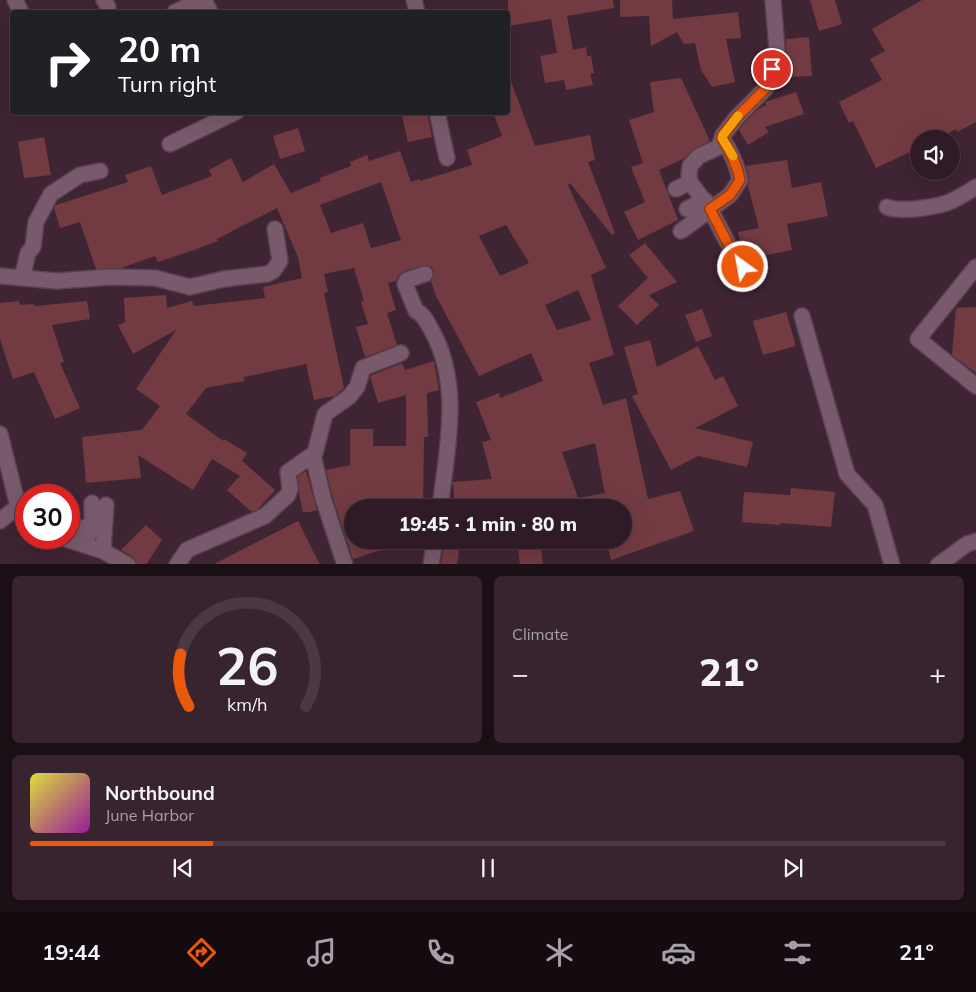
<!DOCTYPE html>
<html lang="en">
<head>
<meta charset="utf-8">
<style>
  body { margin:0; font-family:Mulish,sans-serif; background:#37242f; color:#f1f3f6; height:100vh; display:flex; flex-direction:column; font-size:19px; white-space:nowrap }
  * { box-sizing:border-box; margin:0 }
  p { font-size:16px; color:#a7a1a7 }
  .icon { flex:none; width:28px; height:28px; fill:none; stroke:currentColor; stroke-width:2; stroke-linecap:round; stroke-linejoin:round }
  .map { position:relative; height:564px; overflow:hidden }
  .details { display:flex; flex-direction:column; gap:12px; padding:12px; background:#1a0f15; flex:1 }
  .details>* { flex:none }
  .hud { position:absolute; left:10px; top:10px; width:500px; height:105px; border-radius:5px; box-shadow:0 5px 20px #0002,0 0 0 1px #4a3944; background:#202124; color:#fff; overflow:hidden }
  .tools { position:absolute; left:910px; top:130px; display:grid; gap:10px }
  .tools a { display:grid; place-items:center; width:50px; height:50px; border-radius:50%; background:#2f1b27; box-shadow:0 5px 20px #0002,0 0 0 1px #4a3944; font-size:25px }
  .speed { position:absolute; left:15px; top:484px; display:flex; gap:10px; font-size:25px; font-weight:700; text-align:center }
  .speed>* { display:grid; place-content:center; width:65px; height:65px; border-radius:50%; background:#2f1b27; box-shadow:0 5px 20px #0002,0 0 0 1px #4a3944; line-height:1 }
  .speed .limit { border:8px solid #d22; background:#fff; color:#111 }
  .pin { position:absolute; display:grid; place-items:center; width:42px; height:42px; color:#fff; margin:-21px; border:2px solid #fff; border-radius:50%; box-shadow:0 1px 5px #0007 }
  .me { position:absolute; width:55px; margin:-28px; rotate:328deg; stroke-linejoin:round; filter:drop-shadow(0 0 4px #0008) }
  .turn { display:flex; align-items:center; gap:18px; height:105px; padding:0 25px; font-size:22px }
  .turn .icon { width:65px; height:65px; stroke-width:2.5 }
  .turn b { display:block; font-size:35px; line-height:42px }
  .big { font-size:38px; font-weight:800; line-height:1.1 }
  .details .card { flex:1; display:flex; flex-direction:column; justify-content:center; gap:8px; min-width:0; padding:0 18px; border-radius:8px; background:#37242f }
  .details .dial { align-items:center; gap:0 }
  .dial svg { height:130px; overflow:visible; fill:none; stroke:#4a3944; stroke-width:7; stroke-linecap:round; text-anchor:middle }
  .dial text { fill:#f1f3f6; stroke:none }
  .song { display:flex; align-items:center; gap:15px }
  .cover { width:60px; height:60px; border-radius:8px; background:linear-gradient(135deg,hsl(60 70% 55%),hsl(300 70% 35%)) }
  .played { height:5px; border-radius:2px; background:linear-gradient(90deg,#ea580c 20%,#4a3944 20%) }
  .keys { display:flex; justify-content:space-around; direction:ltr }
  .heat { display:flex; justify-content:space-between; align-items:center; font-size:28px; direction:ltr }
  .details .tiles { flex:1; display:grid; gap:12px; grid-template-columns:1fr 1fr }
  .card:last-child { grid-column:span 2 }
  .trip { position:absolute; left:344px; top:499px; width:288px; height:50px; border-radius:25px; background:#2f1b27; box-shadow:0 5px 20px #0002,0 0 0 1px #4a3944; font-weight:800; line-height:50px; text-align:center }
  .dock { display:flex; height:80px; justify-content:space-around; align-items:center; background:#130b10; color:#a7a1a7 }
  .dock .icon { width:35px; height:35px }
  .dock .selected { color:#ea580c }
  .dock b { font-size:22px; color:#f1f3f6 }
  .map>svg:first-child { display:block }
  .building { fill:#723b42; fill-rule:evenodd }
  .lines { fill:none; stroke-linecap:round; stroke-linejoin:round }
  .minor-casing { stroke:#57404f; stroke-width:18 }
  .minor { stroke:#785a6c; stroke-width:15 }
  .route-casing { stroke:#983908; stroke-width:12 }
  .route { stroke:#ea580c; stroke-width:9 }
  .slow { stroke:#f59e0b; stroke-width:9 }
</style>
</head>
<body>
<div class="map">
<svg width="976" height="565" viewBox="0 0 976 565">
  <rect width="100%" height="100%" fill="#3f2434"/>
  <path class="building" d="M508,0H613L614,8L567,16L573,50L586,47L587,56H591L594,73L590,74L593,85L566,90L564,80L545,83L540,56L557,53L551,19L508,26Z
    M620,0H672L673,19L738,12L741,38L726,39L735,82L712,87L701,70L695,43L684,44L677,32L651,46L649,16L620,17Z
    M810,0H835L842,24L819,31Z
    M922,0H976V122L957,132L956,129L937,139H919V148L876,168L853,121L849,123L839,102L882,80L870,59L885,51L872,29Z
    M809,37L812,76L787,77L786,39Z
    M508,76H509L535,146L590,135L595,160L588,162L615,233L612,235L570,183L568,185L606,268L591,275L614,355L589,363L603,405L626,398L648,499L680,491L694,531L611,560L606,540H622V508H455L453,482L492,479L482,442L491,440L476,402L499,393L500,398L543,381L531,353L479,376L436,296L431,281L434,276V272L432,267L426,265L404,271L399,275L396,281L388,283L396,310L387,313L397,345L365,357L356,327L368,324L361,302L364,301L354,268L324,274L328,292L324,293L344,388L335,396L314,400L306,364L244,377V381L206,388L186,414L223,441L224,439L247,453L242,461L275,490L258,509L252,512L227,490L240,476L212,459L193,490L138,455L141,478L86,483L82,437L142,430L160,406L136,389L176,330L133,354L118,325L125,322L124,298L166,295L167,308L192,301L194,306L265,298L263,287L302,278L298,257L277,208L217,239L218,241L194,250L158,262L155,256L121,268L96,269L80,222L60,228L54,208L56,205L128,182L125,175L151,166L162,195L212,176L209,170L231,158L243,182L274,164L291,193L321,181L320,178L351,166L350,162L367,155L369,161L400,151L411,182L420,179V181L472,165L467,150L502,136L493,112H508ZM381,182L401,240L371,248L363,223L331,233L320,205ZM506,225L529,263L500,276L479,236ZM578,290L591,320L557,330L545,305ZM595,443L605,493L578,498L562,452Z
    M681,78L710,141L695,148L685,158L659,170L678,220L638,240L624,212L645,202L631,167L643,163L629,120L654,112L650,82Z
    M796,92L804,114L765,127L769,132L748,145L739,130L745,122L757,110L766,105L765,102Z
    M401,112H427L432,137L408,142Z
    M298,128L305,151L280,159L273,136Z
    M44,137L51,175L24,178L18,142Z
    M787,160L792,188L821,182L828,216L787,224L792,250L748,259L742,249L738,232L759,228L748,186L749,178L746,166Z
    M645,243L677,282L649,295L659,305L637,325L618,306L648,278L629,255Z
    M19,301L20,305L34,304L35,306L87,301L90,319L52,325L64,362L60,363L80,408L55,419L34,372L13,379L0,339V303Z
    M976,307V373L952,355L956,308Z
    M702,309L712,336L696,342L685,315Z
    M786,312L796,346L763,355L753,321Z
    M650,340L657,367L698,346L715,380L723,376L738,406L695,428L753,442L747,467L698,456L671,470L632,396L638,394L624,347Z
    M434,361L439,390L427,393L428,437H424L423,508H352V540H403V543L353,559L332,495L326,470L350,465V429H373V446H406V395L378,403L370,376L402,363L405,370Z
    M306,471L317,510L310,512H303L299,493L298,476Z
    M791,488L835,492L831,527L781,523L780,525L742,522L744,492L790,495Z
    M298,521L320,565H212Z
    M146,525L162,540L146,565H137L133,557L121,550Z
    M444,540L460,543L457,565H441Z
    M517,540H540L543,565H520Z"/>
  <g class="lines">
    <defs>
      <path id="minor" d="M15,0L21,12
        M104,0L108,7
        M204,0L210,12
        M414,0L417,12
        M175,12L201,0
        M437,112L447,158
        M170,144L236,112
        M676,189L690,182
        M887,207C896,211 904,209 914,209C944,206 951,203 976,187
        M687,209L705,200
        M681,231L730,195L740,180C737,164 731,152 722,138
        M743,267L735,257L710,209L690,182L689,175L690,166L699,156L719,147L723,135L738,116L766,88L777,50L773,0
        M976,267L918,339L976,386
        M425,274L407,280L405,284L416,311C424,314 428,324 432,331C462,385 447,449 440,508
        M0,276L57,281L111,277L155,278L190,287L224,279L267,274L273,271L280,261L275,229
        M22,278L28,253L33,247L34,239L36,222L51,194L80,175L100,171
        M802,316L847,474L875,505L892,565
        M0,434L18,506L26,517
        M313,455L323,498L345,565
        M0,521L18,506
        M69,524L89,530
        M63,538L103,551L128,565
        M86,545L92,520V503
        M103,551L106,505
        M177,565L187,550L265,516L288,495L290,489L288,472L315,453L325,414L349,397L357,387L363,368L401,353
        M431,565L435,540
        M938,565L967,544L976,541"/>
    </defs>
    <use href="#minor" class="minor-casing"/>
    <use href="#minor" class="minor"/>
  </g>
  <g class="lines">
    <defs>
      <path id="route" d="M743,267L735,257L710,209L730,195L740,180C737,164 731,152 722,138L723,135L738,116L766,88L772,69"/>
    </defs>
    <use href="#route" class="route-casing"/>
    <use href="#route" class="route"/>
    <path class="slow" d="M733,156L722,138L723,135L738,116"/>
  </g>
</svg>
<div class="tools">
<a><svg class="icon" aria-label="sound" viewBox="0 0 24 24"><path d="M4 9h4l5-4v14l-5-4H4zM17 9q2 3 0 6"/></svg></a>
</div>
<div class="speed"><div class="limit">30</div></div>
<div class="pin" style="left:772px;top:69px;background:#d93025"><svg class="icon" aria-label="arrive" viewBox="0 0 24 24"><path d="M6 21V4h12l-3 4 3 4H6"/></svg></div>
<svg class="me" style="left:743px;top:267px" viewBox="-20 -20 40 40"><circle r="17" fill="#ea580c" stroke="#fff" stroke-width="3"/><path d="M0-11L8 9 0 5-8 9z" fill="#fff"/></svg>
<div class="trip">19:45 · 1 min · 80 m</div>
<div class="hud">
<div class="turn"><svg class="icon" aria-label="right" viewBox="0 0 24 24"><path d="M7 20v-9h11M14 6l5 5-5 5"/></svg><div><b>20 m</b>Turn right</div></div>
</div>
</div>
<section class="details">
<div class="tiles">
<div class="card dial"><svg viewBox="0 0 100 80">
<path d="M14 69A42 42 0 1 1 86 69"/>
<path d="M14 69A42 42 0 0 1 9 37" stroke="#ea580c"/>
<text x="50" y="56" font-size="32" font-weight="700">26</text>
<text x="50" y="72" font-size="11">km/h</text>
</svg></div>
<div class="card"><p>Climate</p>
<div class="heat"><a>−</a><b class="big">21°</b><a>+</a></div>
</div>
<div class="card">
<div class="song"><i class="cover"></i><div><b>Northbound</b><p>June Harbor</p></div></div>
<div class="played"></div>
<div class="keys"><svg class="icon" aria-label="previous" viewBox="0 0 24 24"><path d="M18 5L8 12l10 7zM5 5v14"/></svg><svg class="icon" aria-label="pause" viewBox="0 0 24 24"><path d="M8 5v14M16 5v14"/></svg><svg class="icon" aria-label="next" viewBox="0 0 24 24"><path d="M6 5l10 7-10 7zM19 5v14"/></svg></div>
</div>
</div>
</section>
<nav class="dock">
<b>19:44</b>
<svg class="icon selected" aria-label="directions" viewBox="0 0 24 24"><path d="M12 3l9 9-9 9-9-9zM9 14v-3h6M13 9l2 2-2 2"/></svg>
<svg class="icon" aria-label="music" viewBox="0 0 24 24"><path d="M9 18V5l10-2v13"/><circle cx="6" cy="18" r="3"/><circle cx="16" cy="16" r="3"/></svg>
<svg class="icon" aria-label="phone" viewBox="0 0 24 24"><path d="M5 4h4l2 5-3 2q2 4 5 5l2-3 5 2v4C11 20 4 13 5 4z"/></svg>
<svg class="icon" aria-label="climate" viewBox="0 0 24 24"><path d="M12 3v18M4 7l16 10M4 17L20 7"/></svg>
<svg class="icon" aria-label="car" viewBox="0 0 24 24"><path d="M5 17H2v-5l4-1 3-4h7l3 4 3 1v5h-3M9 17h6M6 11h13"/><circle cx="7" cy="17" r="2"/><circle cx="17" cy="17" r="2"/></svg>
<svg class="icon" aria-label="filters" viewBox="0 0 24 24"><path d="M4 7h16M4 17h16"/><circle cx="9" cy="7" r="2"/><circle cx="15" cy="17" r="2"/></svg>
<b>21°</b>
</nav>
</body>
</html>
